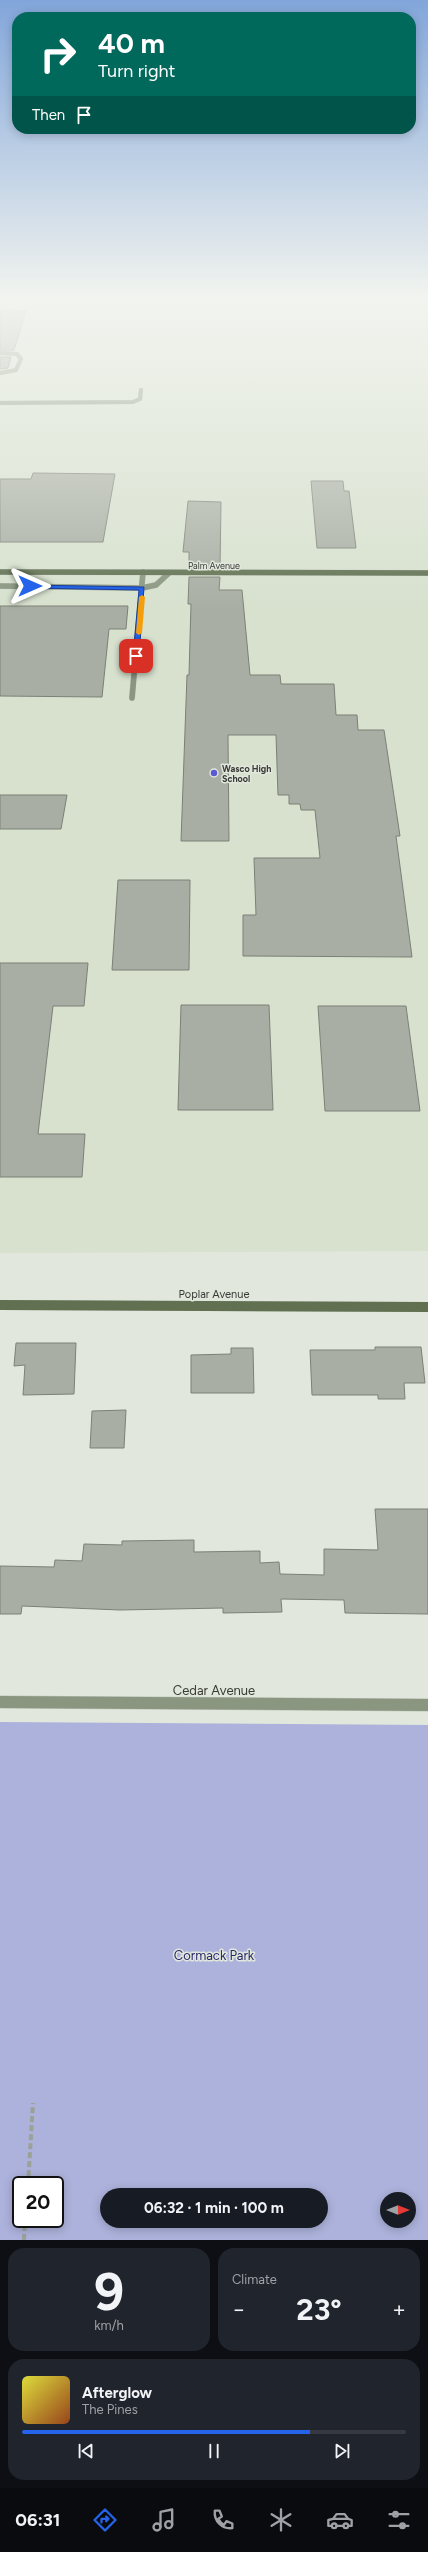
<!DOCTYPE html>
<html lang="en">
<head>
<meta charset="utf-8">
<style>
  body { margin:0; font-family:Figtree,sans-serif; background:#20242c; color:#f1f3f6; height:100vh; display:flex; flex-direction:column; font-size:15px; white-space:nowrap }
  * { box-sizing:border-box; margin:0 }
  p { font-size:13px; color:#9ea1a6 }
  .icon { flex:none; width:22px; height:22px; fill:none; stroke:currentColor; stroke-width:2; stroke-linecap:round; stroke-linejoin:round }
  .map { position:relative; height:2240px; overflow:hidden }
  .drawer { display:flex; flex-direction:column; gap:8px; padding:8px; background:#0d0f14; flex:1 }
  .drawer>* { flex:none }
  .banner { position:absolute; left:12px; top:12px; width:404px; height:122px; border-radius:16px; box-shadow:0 2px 10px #0003; background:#00695c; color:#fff; overflow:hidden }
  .needle { width:26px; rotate:90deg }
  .tools { position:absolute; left:380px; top:2192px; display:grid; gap:8px }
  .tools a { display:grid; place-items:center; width:36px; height:36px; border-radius:50%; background:#171b24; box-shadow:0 2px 10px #0003; font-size:20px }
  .speed { position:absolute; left:12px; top:2176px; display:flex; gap:8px; font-size:20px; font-weight:700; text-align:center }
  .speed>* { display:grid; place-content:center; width:52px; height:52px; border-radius:50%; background:#171b24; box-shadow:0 2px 10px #0003; line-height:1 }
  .speed .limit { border:2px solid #111; border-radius:6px; background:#fff; color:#111 }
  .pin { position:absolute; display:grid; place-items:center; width:34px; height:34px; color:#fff; margin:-17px; border-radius:8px; box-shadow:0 2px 6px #0006 }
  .me { position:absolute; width:44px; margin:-22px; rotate:90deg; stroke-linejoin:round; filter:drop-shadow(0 0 3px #0008) }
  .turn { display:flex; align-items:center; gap:14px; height:84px; padding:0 20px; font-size:18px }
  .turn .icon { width:52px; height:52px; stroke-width:2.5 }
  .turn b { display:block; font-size:28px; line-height:34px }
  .then { display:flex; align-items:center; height:38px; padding:0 20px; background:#0003; gap:8px; font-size:15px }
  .big { font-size:30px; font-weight:700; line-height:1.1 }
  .drawer .tile { flex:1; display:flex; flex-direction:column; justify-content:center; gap:6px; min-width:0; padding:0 14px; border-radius:16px; background:#20242c }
  .drawer .dial { align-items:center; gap:0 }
  .dial b { font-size:52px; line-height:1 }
  .song { display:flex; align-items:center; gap:12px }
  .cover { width:48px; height:48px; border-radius:6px; background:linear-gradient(135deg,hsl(60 70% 55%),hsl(20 70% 35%)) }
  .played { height:4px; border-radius:2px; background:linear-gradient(90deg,#2563eb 75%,#363941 75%) }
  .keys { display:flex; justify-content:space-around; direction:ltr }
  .heat { display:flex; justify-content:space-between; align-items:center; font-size:22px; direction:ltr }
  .drawer .tiles { flex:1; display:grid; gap:8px; grid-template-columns:1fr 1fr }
  .tile:last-child { grid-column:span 2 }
  .trip { position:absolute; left:100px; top:2188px; width:228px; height:40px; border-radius:20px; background:#171b24; box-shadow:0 2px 10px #0003; font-weight:700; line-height:40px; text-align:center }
  .menu { display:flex; height:64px; justify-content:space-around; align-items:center; background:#090b0e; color:#9ea1a6 }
  .menu .icon { width:28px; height:28px }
  .menu .current { color:#2563eb }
  .menu b { font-size:18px; color:#f1f3f6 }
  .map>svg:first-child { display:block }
  .built { fill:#d7e1ce }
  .green { fill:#acb2db; fill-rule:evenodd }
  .building { fill:#a8aea3; stroke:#7c8177 }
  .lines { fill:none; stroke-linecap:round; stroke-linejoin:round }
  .lane-far1-casing { stroke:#bfc4bb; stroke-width:4.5 }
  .lane-casing { stroke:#bfc4bb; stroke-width:6 }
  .street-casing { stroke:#bfc4bb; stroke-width:13 }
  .secondary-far1-casing { stroke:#bfc4bb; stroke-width:6 }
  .secondary-casing { stroke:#bfc4bb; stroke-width:10 }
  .path { stroke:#9ca198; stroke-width:4; stroke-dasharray:6 3; stroke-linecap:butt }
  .lane-far1 { stroke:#8a9680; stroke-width:4 }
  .lane { stroke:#8a9680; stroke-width:5.5 }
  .street { stroke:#8a9680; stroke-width:12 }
  .secondary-far1 { stroke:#607050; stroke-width:5.5 }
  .secondary { stroke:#607050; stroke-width:10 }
  .route { fill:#2563eb; stroke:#184099 }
  .slow { fill:#f59e0b }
  .poi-dot { fill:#5b5ad2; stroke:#e1e7dc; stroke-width:1.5 }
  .labels { text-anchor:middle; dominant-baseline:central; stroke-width:3; stroke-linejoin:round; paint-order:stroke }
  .far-street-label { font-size:9px; fill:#383a35; stroke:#e1e7dc }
  .far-poi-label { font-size:9px; font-weight:bold; fill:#383a35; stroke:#e1e7dc; text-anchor:start }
  .street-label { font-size:11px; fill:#383a35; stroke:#e1e7dc }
  .near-street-label { font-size:13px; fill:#383a35; stroke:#e1e7dc }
  .near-park-label { font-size:13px; fill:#292867; stroke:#e1e7dc }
</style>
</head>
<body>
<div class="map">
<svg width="428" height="2240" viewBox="0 0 428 2240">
  <rect width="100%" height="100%" fill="#e1e7dc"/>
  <path class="built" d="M0,296H428V1251L0,1253Z"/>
  <path class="green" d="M0,1722L428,1725V2240H0ZM21,2185H55V2219H21ZM107,2195H321V2221H107ZM387,2199H409V2221H387Z"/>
  <path class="building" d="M0,310L26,311L14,350H0Z
    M0,357H11L8,368L0,369Z
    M33,473L115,474L103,542H0V479H31Z
    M311,481H343L344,491H349L356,548H317Z
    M188,501L221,502L220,568H189V552H183Z
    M189,577H220L219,590H242L250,675H280L281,684H334L336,715H357L358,730H384L400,836H396L412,957L243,956V915H256L254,858H320L315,810H301L300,804H289V795H278L276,735H228L229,841H181L187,675H189L191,604H188Z
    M0,606H128L126,629H109L102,697L0,696Z
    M0,795H67L61,829H0Z
    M118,880H190L189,970H112Z
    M0,963H88L84,1006H53L38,1134H85L82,1177H0Z
    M181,1005H269L273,1110H178Z
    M318,1006H406L420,1111H325Z
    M16,1343H76L74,1394L23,1395L25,1365L14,1366Z
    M375,1347H421L425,1383H404L405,1399H378V1395H312L310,1350H375Z
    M231,1348H253L254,1393H191V1355L231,1354Z
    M126,1410L124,1448H90L92,1411Z
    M375,1509H428V1614L345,1613L344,1600L281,1599L282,1612L223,1613V1608L120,1610L22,1606L21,1614H0V1566L54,1567L55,1560L82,1561L84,1544L122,1545V1541L194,1540V1552L260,1551V1563L279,1562L280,1574L324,1575V1549L378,1550Z"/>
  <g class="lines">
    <defs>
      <path id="lane-far1" d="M0,353L17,354L21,359L16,370L0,373
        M0,403L133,402L140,399L141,390"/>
      <path id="lane" d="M0,586L142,588L156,585L169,573
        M132,698L143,572"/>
      <path id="street" d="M0,1702L428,1705"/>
      <path id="secondary-far1" d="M0,572L428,573"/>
      <path id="secondary" d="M0,1305L428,1307"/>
    </defs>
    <use href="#lane-far1" class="lane-far1-casing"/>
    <use href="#lane" class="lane-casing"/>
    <use href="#street" class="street-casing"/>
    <use href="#secondary-far1" class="secondary-far1-casing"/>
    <use href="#secondary" class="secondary-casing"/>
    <path class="path" d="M28,2185L33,2103
      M24,2240L25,2219"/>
    <use href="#lane-far1" class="lane-far1"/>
    <use href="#lane" class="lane"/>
    <use href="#street" class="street"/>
    <use href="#secondary-far1" class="secondary-far1"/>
    <use href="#secondary" class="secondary"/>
  </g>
  <linearGradient id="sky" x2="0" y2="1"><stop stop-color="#82a6da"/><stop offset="0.49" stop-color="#f2f4ef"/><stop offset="1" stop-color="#f2f4ef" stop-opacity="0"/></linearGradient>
  <rect width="428" height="609" fill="url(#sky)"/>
  <path class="route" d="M28,585L144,587L139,656L136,658L133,656L139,590L30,588Z"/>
  <path class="slow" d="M142,595L145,597L142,633L139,635L136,633L139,597Z"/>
  <circle class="poi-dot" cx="214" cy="773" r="4"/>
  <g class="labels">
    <g class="far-street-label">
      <text x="214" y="565">Palm Avenue</text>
    </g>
    <g class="far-poi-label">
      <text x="222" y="768">Wasco High<tspan x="222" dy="10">School</tspan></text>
    </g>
    <g class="street-label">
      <text x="214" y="1294">Poplar Avenue</text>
    </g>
    <g class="near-street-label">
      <text x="214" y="1690">Cedar Avenue</text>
    </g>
    <g class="near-park-label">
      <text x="214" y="1955">Cormack Park</text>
    </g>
  </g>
</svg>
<div class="tools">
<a><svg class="needle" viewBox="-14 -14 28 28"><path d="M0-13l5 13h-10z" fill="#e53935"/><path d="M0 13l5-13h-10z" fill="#9ea1a6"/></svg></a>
</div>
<div class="speed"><div class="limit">20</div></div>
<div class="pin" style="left:136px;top:656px;background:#d93025"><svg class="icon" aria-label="arrive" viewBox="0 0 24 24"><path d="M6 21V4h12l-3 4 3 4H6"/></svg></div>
<svg class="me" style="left:30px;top:586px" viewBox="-20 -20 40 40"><path d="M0-17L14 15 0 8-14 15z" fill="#2563eb" stroke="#fff" stroke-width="4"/></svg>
<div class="trip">06:32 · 1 min · 100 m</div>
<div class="banner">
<div class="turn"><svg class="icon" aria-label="right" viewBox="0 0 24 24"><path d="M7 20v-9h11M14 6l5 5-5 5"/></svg><div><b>40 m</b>Turn right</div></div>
<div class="then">Then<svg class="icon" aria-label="arrive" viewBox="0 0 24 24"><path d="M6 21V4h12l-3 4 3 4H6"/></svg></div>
</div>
</div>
<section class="drawer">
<div class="tiles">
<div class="tile dial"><b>9</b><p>km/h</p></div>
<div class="tile"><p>Climate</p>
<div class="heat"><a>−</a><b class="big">23°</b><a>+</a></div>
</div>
<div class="tile">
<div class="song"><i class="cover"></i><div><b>Afterglow</b><p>The Pines</p></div></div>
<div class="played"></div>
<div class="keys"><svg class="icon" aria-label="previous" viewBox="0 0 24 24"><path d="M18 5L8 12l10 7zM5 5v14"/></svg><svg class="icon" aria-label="pause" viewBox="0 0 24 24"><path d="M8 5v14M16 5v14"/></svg><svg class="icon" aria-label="next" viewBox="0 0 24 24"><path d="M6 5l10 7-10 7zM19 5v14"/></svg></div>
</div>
</div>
</section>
<nav class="menu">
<b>06:31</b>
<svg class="icon current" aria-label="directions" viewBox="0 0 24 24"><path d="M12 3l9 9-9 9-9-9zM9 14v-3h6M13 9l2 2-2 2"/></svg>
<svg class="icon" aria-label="music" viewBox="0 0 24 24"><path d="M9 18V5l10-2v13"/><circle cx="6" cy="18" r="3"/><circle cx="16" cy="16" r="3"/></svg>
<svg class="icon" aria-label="phone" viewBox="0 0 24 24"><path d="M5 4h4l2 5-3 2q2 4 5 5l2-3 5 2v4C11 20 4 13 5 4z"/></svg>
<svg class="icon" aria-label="climate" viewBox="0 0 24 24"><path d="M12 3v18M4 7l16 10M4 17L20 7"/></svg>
<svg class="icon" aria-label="car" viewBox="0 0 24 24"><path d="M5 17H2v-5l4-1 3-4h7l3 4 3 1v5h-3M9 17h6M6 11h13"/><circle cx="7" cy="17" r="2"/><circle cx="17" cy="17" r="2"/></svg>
<svg class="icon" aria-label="filters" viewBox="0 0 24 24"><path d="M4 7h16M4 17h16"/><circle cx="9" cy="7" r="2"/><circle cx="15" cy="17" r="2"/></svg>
</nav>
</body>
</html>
